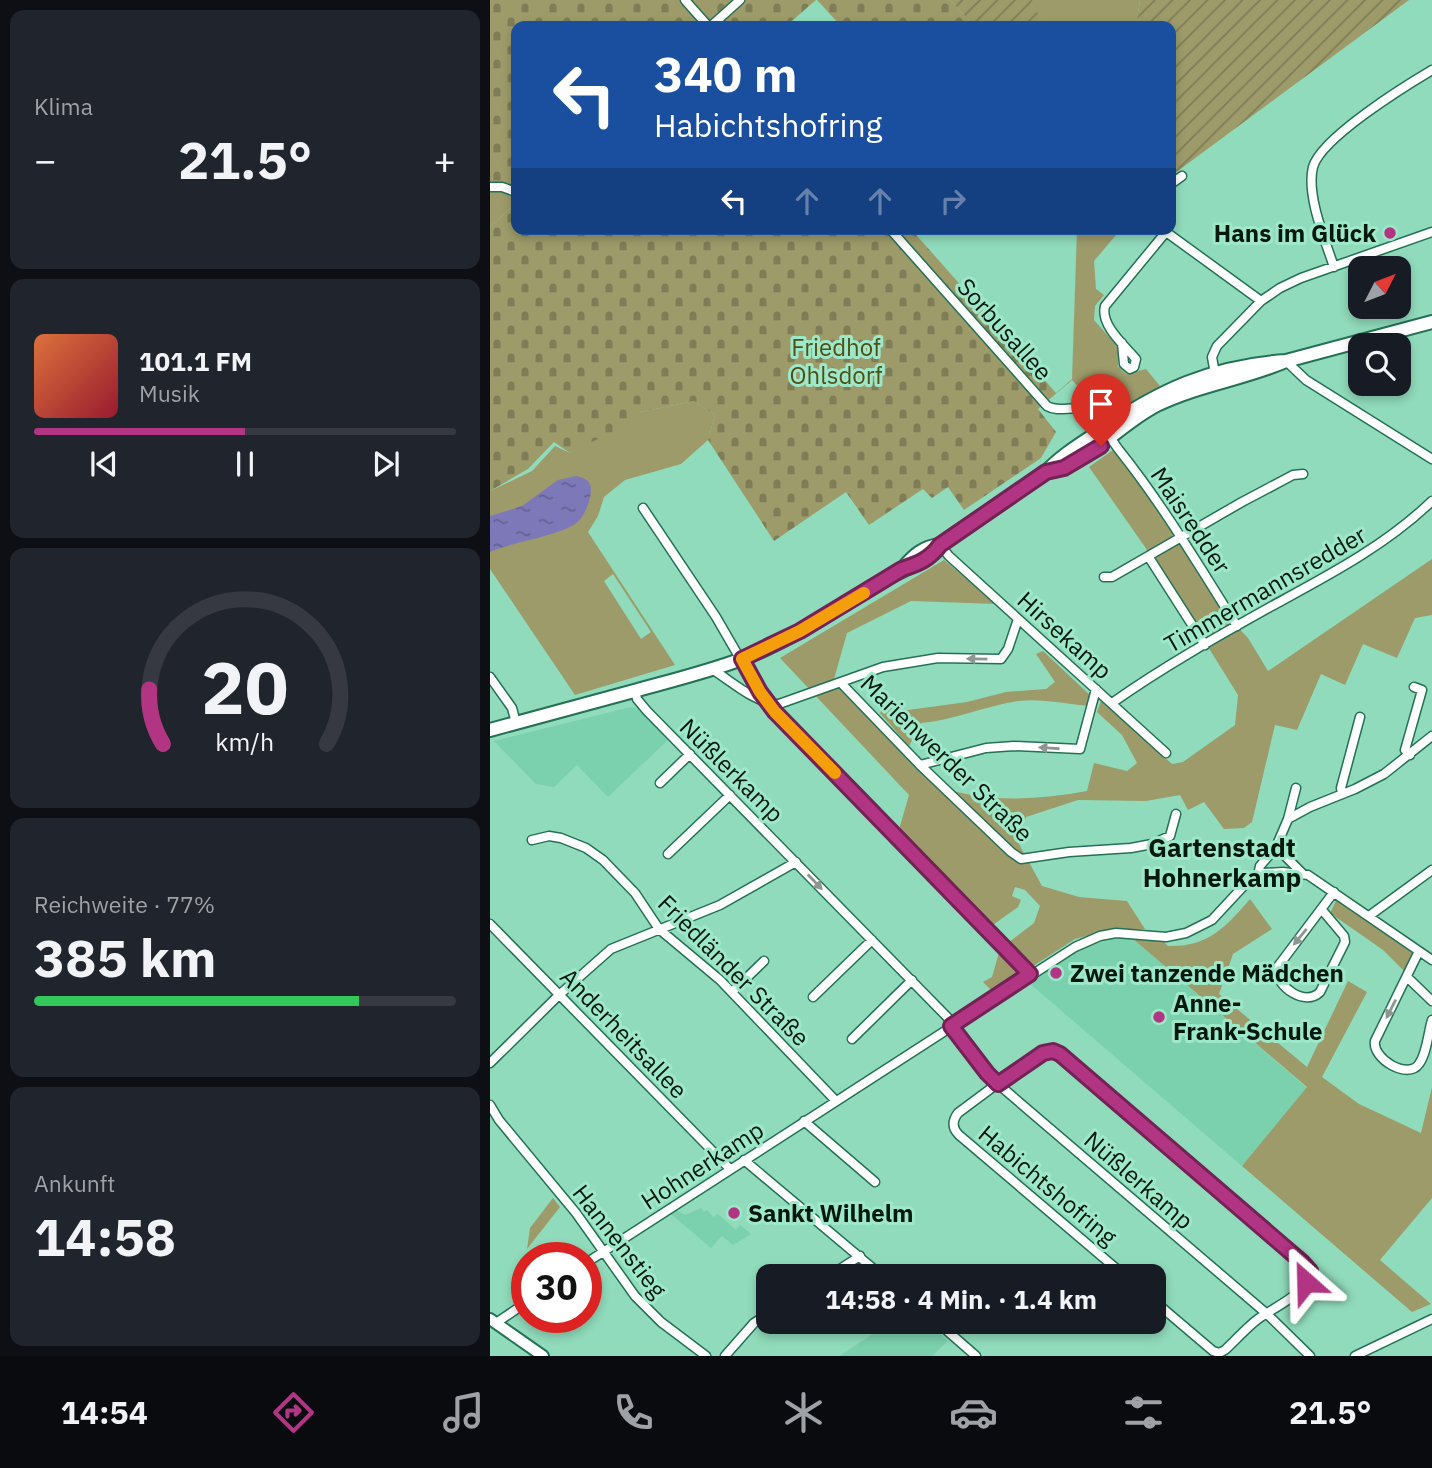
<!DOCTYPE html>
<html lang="de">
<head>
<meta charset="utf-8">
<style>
  body { margin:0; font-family:"IBM Plex Sans",sans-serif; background:#20242c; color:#f1f3f6; height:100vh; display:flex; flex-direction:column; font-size:26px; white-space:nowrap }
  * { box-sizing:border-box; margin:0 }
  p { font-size:23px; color:#9ea1a6 }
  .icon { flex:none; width:38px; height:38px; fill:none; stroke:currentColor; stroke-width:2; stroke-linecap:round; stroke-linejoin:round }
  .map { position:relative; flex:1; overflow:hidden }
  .details { display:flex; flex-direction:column; gap:10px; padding:10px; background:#0d0f14; width:490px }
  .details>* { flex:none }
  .top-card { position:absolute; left:21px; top:21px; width:665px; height:214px; border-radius:14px; box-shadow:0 4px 10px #0003; background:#1a4fa0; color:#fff; overflow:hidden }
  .needle { width:46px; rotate:48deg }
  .fabs { position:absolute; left:858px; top:256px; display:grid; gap:14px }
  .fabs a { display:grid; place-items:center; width:63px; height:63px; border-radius:14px; background:#171b24; box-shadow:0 4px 10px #0003; font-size:35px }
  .speed { position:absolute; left:21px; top:1242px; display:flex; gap:14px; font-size:35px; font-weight:700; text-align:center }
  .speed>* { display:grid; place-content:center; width:91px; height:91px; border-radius:50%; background:#171b24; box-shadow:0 4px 10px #0003; line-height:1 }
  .speed .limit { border:10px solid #d22; background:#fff; color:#111 }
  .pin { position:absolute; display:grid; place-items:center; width:60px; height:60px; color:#fff; margin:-72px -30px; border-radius:50% 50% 50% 0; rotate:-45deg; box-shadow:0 0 7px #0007 }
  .pin .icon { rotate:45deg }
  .me { position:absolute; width:77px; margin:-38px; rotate:335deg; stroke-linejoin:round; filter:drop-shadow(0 0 5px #0008) }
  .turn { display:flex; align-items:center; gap:24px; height:147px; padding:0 28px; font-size:32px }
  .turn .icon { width:91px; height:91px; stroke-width:2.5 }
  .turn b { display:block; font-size:49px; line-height:60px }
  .lanes { display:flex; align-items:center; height:66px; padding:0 28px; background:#0003; justify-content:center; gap:35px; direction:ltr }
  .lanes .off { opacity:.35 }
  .big { font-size:52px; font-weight:700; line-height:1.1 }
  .details .card { flex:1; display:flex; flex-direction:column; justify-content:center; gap:10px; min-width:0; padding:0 24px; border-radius:14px; background:#20242c }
  .details .dial { align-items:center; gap:0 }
  .dial svg { height:182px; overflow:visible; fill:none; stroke:#363941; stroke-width:7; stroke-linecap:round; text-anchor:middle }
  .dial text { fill:#f1f3f6; stroke:none }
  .song { display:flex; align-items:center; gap:21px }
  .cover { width:84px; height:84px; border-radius:10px; background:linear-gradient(135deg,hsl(20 70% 55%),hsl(350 70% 35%)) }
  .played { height:7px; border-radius:4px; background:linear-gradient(90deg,#b23584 50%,#363941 50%) }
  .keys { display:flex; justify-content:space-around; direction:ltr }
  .heat { display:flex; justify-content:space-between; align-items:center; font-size:38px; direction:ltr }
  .charge { height:10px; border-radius:5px; background:linear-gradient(90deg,#34c759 77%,#363941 0) }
  .trip { position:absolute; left:266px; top:1264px; width:410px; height:70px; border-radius:14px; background:#171b24; box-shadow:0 4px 10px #0003; font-weight:700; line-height:70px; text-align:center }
  .dock { display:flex; height:112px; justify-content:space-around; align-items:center; background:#090b0e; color:#9ea1a6 }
  .dock .icon { width:49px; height:49px }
  .dock .current { color:#b23584 }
  .dock b { font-size:32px; color:#f1f3f6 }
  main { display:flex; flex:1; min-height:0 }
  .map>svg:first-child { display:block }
  .built { fill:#7bd0ad }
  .green { fill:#9d9b6a; fill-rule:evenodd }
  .cemetery { fill:url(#cemetery-stones) }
  .garden { fill:url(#garden-furrows) }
  .water { fill:url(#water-ripples) }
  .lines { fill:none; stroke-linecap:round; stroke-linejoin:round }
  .minor-casing { stroke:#247156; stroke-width:11 }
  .tertiary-casing { stroke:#247156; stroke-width:14 }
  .primary-casing { stroke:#247156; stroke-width:16 }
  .minor { stroke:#fff; stroke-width:8 }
  .tertiary { stroke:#fff; stroke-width:10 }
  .primary { stroke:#fff; stroke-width:12 }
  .oneway { fill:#8c9793 }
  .route-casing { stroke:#742256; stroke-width:18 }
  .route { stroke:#b23584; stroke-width:12 }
  .slow { stroke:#f59e0b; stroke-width:12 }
  .poi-dot { fill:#b23584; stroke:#9de8c8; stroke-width:2.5 }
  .labels { text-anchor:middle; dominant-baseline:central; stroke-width:6; stroke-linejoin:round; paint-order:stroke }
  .poi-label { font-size:24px; font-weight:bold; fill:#00180e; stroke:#9de8c8; text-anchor:start }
  .street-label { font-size:24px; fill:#00180e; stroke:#9de8c8 }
  .park-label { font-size:24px; fill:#514e16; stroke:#9de8c8 }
  .neighbourhood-label { font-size:26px; font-weight:bold; fill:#00180e; stroke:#9de8c8 }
</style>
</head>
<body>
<main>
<section class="details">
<div class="card"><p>Klima</p>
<div class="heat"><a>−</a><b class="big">21.5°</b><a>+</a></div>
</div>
<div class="card">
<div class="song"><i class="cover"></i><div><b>101.1 FM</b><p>Musik</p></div></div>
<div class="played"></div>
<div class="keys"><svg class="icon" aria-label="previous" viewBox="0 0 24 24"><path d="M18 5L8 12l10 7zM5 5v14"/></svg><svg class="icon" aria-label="pause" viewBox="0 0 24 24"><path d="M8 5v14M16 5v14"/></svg><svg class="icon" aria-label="next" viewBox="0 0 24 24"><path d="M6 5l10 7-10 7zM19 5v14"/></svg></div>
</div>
<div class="card dial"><svg viewBox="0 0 100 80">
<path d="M14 69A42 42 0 1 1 86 69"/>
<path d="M14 69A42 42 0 0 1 8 45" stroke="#b23584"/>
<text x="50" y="56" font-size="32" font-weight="700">20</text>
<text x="50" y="72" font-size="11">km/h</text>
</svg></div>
<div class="card"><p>Reichweite · 77%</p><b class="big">385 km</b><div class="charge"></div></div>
<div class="card"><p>Ankunft</p><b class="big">14:58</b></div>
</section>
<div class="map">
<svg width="942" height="1356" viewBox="0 0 942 1356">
  <defs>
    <pattern id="cemetery-stones" width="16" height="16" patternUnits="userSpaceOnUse" patternTransform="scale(1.75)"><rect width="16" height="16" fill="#9d9b6a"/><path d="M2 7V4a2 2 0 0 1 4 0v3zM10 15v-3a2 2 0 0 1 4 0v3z" fill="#7e7d56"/></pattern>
    <pattern id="garden-furrows" width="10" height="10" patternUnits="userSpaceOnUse" patternTransform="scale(1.75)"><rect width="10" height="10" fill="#9d9b6a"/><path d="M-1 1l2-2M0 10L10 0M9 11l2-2" fill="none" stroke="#7e7d56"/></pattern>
    <pattern id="water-ripples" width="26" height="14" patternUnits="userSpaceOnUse" patternTransform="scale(1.75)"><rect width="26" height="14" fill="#7d79b8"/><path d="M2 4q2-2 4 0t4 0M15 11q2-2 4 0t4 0" fill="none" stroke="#646294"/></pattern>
  </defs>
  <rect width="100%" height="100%" fill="#90dbbb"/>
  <path class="built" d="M141,707L149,709L179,739L118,797L87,765L64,787L46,784L4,741Z
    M622,939H643L817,1088L752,1166L538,982L589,949Z
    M211,1208L214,1212L217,1210L223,1217L228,1214L246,1230L250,1225L261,1234L243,1245L232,1236L221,1248L181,1214L186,1210L195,1215Z
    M403,1321H436L458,1341L442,1356H349Z"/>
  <path class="green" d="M543,0H650L646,26H560L539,4Z
    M5,189L26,198V203L0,227V190Z
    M587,229H631L604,261L606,289L614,295L605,306L604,320L628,347V366L636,374L656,369L670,386L615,416L582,380Z
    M204,401L225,415L218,440L191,464L135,480L114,497L108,516L98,532L185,665L85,695L0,569V491L42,471L65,446L80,453L151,412ZM123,574L161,632L151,639L114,581Z
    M623,450L640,467L737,616L758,638L778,671L942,559V615L925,618L907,658L873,644L855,685L831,674L807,730L785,725L762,822L754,828L734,829L714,802L698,810L690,795L656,801L588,800L536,817L529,844L552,886L589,897L637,901L655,929H625L585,939L503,992L493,982L502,977L510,949L544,923L550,906L535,890L525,887L522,896L531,900L528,907L500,927L408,833L419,795L290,658L454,560L507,604L421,601L357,633L344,679L445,785C494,804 546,800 597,791L604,763L637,771L647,763L632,735L607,712L611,701L682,764L693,762L745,725L748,695L662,557L599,467Z
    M553,651L602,697L599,706C576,704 551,698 528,701C495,706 465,720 431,723L419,746L390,713L394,707L418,710L477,702L516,692L556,689L565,682L546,654Z
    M760,899L782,929L743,954L729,994L817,1067L858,981L877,992L832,1077L869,1104L931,1133L942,1087V1198L890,1260L941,1304L922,1312L752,1166L817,1087L643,939L673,941L678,946C718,947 735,928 760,899Z
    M847,899L926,955L916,973L893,950L840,913Z
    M63,1198L70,1207L37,1249L40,1228Z"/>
  <path class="cemetery" d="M0,0H326L296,26H26V198L13,191L0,190Z
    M327,0H460L484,26H351Z
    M26,203V229H421L566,393L582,379L587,229L582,380L548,409L566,432L551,458L474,510L458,487L442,498L433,489L379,525L356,492L284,541L218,440L225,415L204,401L151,412L122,432L80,453L64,442L38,469L0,491V227Z"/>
  <path class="garden" d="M460,0H543L540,4L560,26H484Z
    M650,0H919L681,176V26H646Z"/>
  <path class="water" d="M86,476C94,478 101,480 101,489C101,501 94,518 85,524C67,536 23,542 0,552V516L32,506L68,480Z"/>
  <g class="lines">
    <defs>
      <path id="minor" d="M195,0L218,26
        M221,26L250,0
        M681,184L692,176
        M0,187H12L26,192
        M400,229L557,406C570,414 586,403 599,412C611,421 620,438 629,450C673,505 709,566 747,626
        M672,229L771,301
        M844,267C835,240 816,195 823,167C831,138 915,86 942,70
        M632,343L634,364L640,369L644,367L646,359C634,345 610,325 615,306L676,232
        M796,361L816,380L942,459
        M725,374L722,357L727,346L771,301L790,288L811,278L942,232
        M153,508L226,617L270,693L285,712L540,974
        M450,545L459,556L676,753
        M660,559L715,645
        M614,577H622L752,502L803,475L813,474
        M222,669C241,681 266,704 289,704L393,667L448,658L511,659L518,649L528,619
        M0,677L22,708L26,723
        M351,683L430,765L521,852L531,859L579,852L641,848L662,844L680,836L686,814
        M145,690L147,699L157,711L464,1024
        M622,703C673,667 728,636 782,606C839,575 895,546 942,501
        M920,755L915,750L932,690L924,687
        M430,765L496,748L524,746L590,749L606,689
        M170,783L200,754
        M852,794L851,788L870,717
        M798,819L806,788
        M42,840L59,836L71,838L96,848L113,860L145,893L169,929L230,980L346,1101
        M786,847L812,873
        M178,854L240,795
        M768,875L770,866L786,847L798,819L820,807L865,789L894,774L942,736
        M832,910L854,936L855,942L830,992C815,1007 787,987 786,969L844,892
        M879,916L942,870
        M0,924L240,1169
        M929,951L885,1041C882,1059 918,1080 929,1064C937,1053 938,1033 942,1020
        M917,977L942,1001
        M242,992L274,961
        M323,997L382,940
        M461,1026L497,1073L508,1084L777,1314L820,1356
        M362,1039L422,980
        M0,1063L69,995L121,949L230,905L306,862
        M0,1105L9,1120L86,1213L145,1296L171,1322L216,1356
        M314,1121L385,1182
        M254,1160L392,1276
        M96,1263L585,947L610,936L626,933L676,937L696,933L722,920L762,877L773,873L793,872L818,875L942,960
        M339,1276L370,1256
        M635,1276L469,1135C462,1128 462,1121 468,1113L519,1075L557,1052L563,1051L573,1056L812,1262L820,1271C818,1294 784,1307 768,1319C756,1328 746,1340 735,1350L729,1353L723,1351L663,1300
        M446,1321L486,1356
        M6,1323L37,1302
        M235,1356L264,1323L278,1314
        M865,1356L942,1319"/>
      <path id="tertiary" d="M0,1319L53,1356"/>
      <path id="primary" d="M556,472C601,462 628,425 667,405C708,385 754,379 796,361L942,322
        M413,568C424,555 433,547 450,545
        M0,730C48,717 96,704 144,691C180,681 217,672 252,659C302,640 347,609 392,581C412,569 436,564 450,545L556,472C571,456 589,445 607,433C668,391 720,366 796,361"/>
    </defs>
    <use href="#minor" class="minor-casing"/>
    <use href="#tertiary" class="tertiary-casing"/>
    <use href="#primary" class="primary-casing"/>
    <use href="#minor" class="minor"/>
    <use href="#tertiary" class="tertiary"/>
    <use href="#primary" class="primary"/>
  </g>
  <defs><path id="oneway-solid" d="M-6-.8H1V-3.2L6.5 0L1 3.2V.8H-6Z" transform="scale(1.75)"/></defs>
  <g class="oneway">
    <use href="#oneway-solid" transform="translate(487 659) rotate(-179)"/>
    <use href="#oneway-solid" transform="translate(559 748) rotate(-176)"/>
    <use href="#oneway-solid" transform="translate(325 882) rotate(46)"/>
    <use href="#oneway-solid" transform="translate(810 937) rotate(129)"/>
    <use href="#oneway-solid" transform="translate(901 1009) rotate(117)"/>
  </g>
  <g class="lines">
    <defs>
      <path id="route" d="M611,446L574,468L556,472L450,545C440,559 428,564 412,569L310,631L252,659L270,692L285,712L540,974L461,1026L497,1073L508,1084L553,1053L563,1051L570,1054L812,1262L820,1271L816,1282"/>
    </defs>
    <use href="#route" class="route-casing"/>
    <use href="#route" class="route"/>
    <path class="slow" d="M345,773L285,712L270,692L252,659L310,631L374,593"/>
  </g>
  <g class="poi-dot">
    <circle cx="900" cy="233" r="7"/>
    <circle cx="566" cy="973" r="7"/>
    <circle cx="669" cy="1017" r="7"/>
    <circle cx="244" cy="1213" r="7"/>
  </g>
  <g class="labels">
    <g class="poi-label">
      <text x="886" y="233" text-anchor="end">Hans im Glück</text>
      <text x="580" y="973">Zwei tanzende Mädchen</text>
      <text x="683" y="1003">Anne-<tspan x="683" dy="28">Frank-Schule</tspan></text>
      <text x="258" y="1213">Sankt Wilhelm</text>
    </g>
    <g class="street-label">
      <text transform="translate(515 329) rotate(48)">Sorbusallee</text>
      <text transform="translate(701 520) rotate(56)">Maisredder</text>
      <text transform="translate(775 589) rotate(-30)">Timmermannsredder</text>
      <text transform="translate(575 635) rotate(42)">Hirsekamp</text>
      <text transform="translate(457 758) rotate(44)">Marienwerder Straße</text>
      <text transform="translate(242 770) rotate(45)">Nüßlerkamp</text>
      <text transform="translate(244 970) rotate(45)">Friedländer Straße</text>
      <text transform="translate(134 1033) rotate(46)">Anderheitsallee</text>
      <text transform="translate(212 1165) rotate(-33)">Hohnerkamp</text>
      <text transform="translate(649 1180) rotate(41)">Nüßlerkamp</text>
      <text transform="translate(558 1185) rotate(40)">Habichtshofring</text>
      <text transform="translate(130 1241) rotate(52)">Hannenstieg</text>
    </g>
    <g class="park-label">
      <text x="346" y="347">Friedhof<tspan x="346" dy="28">Ohlsdorf</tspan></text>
    </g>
    <g class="neighbourhood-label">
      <text x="732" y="847">Gartenstadt<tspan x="732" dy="30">Hohnerkamp</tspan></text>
    </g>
  </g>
</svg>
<div class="fabs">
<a><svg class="needle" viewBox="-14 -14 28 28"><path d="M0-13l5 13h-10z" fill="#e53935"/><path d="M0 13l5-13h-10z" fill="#9ea1a6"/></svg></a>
<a><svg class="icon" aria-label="search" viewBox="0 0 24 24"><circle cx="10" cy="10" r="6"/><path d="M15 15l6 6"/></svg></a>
</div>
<div class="speed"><div class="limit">30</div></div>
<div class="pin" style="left:611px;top:446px;background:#d93025"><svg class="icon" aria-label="arrive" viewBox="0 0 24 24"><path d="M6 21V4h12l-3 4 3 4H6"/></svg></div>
<svg class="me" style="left:816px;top:1282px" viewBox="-20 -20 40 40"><path d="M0-17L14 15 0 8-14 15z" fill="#b23584" stroke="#fff" stroke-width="4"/></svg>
<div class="trip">14:58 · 4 Min. · 1.4 km</div>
<div class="top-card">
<div class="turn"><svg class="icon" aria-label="left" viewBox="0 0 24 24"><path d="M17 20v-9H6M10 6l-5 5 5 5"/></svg><div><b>340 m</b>Habichtshofring</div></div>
<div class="lanes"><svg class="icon" aria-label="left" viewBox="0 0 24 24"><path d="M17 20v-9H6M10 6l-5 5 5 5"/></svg><svg class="icon off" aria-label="ahead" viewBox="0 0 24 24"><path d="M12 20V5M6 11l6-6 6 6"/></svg><svg class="icon off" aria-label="ahead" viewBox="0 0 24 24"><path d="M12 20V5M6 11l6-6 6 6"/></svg><svg class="icon off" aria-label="right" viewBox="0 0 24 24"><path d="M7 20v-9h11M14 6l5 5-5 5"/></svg></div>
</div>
</div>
</main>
<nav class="dock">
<b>14:54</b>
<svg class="icon current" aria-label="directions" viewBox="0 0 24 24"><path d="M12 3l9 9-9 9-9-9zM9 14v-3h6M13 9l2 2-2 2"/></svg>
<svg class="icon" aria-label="music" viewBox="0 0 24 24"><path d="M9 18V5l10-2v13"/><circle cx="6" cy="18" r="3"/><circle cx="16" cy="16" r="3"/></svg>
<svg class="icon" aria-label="phone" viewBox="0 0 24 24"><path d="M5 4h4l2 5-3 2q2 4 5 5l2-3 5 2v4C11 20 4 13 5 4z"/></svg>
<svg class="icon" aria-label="climate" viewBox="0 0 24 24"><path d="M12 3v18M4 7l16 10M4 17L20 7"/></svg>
<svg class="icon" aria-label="car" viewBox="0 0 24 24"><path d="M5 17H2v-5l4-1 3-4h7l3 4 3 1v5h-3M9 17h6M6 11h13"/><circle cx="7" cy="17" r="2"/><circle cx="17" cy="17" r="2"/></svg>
<svg class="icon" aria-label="filters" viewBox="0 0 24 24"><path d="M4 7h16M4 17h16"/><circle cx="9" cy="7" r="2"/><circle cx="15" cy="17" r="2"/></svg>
<b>21.5°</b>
</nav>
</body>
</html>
